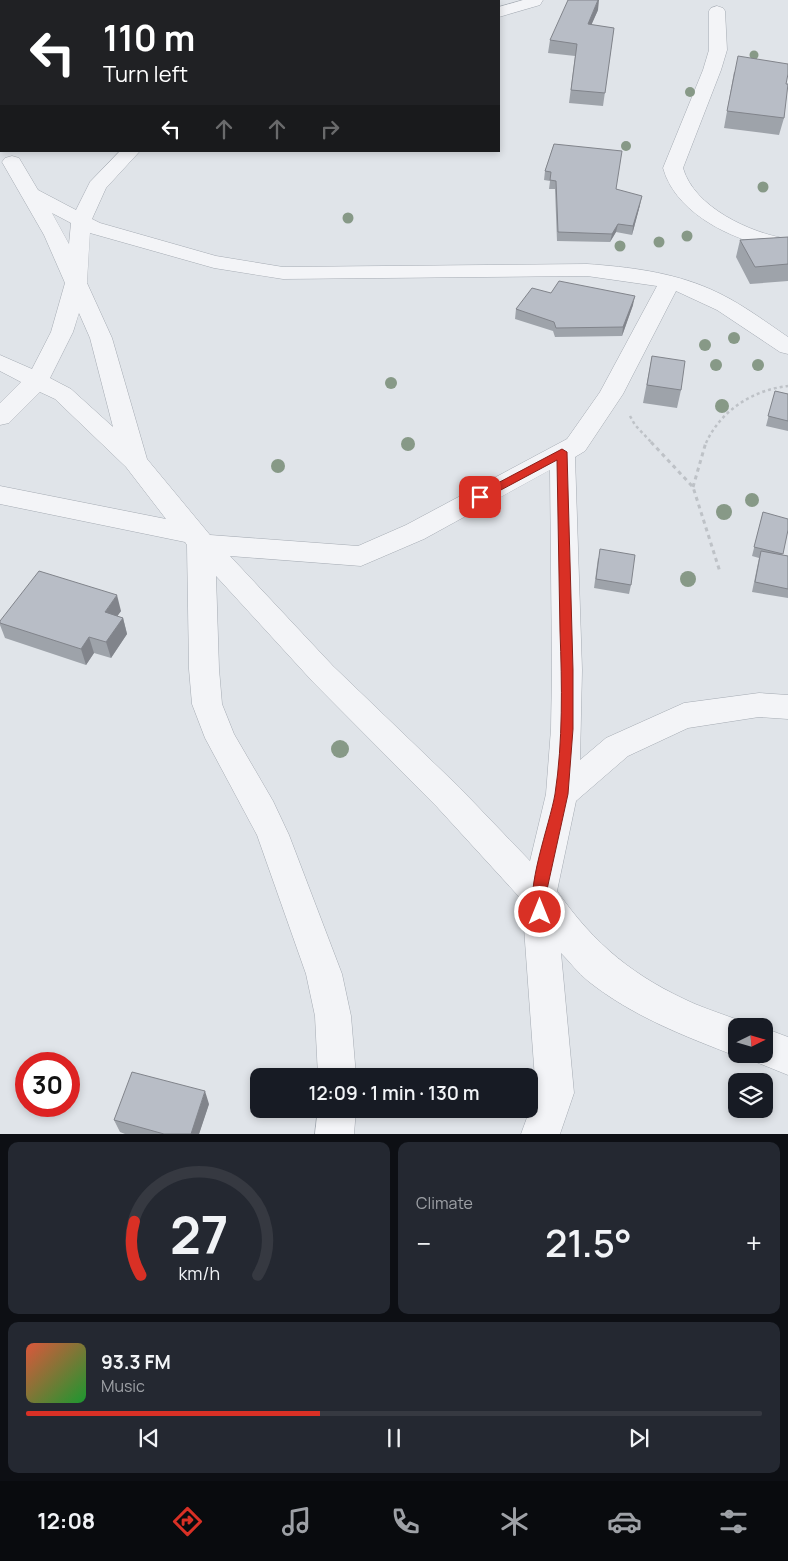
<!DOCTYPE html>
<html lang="en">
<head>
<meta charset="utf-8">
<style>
  body { margin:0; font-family:Manrope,sans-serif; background:#242831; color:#f1f3f6; height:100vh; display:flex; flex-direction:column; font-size:19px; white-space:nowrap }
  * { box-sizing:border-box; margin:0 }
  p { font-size:16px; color:#9ea1a6 }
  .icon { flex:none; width:28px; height:28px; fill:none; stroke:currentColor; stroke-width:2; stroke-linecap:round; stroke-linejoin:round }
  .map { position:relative; height:1134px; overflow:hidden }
  .sheet { display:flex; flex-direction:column; gap:8px; padding:8px; background:#0d0f14; flex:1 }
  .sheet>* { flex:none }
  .top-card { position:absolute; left:0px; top:0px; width:500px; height:152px; box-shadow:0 2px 8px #0003; background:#202124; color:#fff; overflow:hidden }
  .needle { width:32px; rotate:85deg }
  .tools { position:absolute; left:728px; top:1018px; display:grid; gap:10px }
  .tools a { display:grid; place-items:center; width:45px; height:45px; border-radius:10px; background:#171b24; box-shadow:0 2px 8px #0003; font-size:25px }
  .speed { position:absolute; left:15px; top:1052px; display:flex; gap:10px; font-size:25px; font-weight:700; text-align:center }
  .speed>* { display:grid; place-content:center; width:65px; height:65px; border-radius:50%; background:#171b24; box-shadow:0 2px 8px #0003; line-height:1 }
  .speed .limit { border:8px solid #d22; background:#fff; color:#111 }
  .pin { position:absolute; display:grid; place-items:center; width:42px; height:42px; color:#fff; margin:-21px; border-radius:10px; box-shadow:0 2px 8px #0006 }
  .me { position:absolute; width:55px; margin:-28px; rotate:0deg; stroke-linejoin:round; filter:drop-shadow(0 0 4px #0008) }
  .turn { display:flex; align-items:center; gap:18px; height:105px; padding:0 20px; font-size:22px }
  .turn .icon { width:65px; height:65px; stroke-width:2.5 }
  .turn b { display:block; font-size:35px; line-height:42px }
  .lanes { display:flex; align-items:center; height:48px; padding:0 20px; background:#0003; justify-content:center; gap:25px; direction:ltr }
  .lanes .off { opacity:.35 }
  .big { font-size:38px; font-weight:600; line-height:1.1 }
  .sheet .tile { flex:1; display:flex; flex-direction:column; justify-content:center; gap:8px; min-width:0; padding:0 18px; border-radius:10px; background:#242831 }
  .sheet .dial { align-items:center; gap:0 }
  .dial svg { height:130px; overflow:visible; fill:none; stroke:#363941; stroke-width:7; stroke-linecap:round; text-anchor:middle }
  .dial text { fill:#f1f3f6; stroke:none }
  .song { display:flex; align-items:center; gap:15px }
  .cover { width:60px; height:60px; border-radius:8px; background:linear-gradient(135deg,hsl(10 70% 55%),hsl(130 70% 35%)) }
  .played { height:5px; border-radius:2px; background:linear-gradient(90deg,#d93025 40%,#363941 40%) }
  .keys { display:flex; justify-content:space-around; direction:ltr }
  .heat { display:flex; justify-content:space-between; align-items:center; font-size:28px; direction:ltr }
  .sheet .tiles { flex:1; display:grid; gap:8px; grid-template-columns:1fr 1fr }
  .tile:last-child { grid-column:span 2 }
  .trip { position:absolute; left:250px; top:1068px; width:288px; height:50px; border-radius:10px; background:#171b24; box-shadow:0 2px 8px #0003; font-weight:600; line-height:50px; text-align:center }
  .tab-bar { display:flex; height:80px; justify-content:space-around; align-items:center; background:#090b0e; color:#9ea1a6 }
  .tab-bar .icon { width:35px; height:35px }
  .tab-bar .current { color:#d93025 }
  .tab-bar b { font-size:22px; color:#f1f3f6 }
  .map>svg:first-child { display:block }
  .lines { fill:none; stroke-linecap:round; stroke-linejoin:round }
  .street-casing { stroke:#a5abb3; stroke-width:1 }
  .path-far1 { stroke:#bec2c7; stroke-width:2.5; stroke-dasharray:3 3; stroke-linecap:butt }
  .path { stroke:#bec2c7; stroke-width:3; stroke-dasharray:4 4; stroke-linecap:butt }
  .street { fill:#f3f4f7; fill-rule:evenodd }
  .tree { fill:#879987 }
  .wall { fill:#9ea3aa }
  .shaded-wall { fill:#81848b }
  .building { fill:#b8bdc6; stroke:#81848b }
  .route { fill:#d93025; stroke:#8d1f18 }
</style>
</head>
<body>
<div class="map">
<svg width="788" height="1134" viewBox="0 0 788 1134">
  <rect width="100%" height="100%" fill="#e0e4e9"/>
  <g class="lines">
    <defs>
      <path id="street" d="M523,0H543L540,5L499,17V7Z
        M717,6L723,8L725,11L727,50L721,70L683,168C694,207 750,233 788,239V251C742,244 677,218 663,168L703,70L709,50V11L711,8Z
        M120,151H140L106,188L92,219L100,223L216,256L283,267L587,264C629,267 671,272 710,289C738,301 763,320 788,337V354L780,352L717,310L676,291L623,394L585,451L575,457L582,670L580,760L606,738L684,703L759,693L788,695V719L759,717L688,728L628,756L576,801L557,891C595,945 634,977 695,1004C712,1011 731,1017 749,1024L750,1026H736V1054H740L736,1056C684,1036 632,1016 588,981C578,973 570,962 561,953L574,1093L560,1134H521L536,1093L522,900L437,807L313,682L216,576L219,669L222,704L234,734L273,801L289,835L342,974L351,1016L356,1076H318L315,1016L306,974L257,835L205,738L192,704L189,669L187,545L185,542L0,504V486L166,519L126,467L55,399L40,392L9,423L0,425V403L21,382L0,371V355L32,369L51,332L65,283L44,235L2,162L5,158L12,156L19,158L38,190L76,210L90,182ZM52,213L71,223L69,244ZM90,233L214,268L283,279L587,276L657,286L600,392L567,439L406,525L358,546L210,535L147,459L112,338L87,283ZM79,313L90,338L113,427L71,389L50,378L73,332ZM550,470L552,670L551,729L546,794L530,861L459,787L333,666L230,556L361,566L424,539Z
        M764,1028L788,1037V1075L751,1060L748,1054H764Z
        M318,1109H356L354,1134H315Z"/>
    </defs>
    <use href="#street" class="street-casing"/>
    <path class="path-far1" d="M630,416L635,425L652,443
      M706,443C721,410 753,390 788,386"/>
    <path class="path" d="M651,442L693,487L720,572
      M693,487L706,442"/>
    <use href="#street" class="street"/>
  </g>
  <g class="tree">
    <circle cx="754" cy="55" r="4.5"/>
    <circle cx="690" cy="92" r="5"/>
    <circle cx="626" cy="146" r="5"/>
    <circle cx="763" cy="187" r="5.5"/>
    <circle cx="348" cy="218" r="5.5"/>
    <circle cx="687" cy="236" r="5.5"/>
    <circle cx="659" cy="242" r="5.5"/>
    <circle cx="620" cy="246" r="5.5"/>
    <circle cx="734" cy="338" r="6"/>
    <circle cx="705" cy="345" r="6"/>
    <circle cx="716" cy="365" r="6"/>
    <circle cx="758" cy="365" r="6"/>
    <circle cx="391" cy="383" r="6"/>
    <circle cx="722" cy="406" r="7"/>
    <circle cx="408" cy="444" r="7"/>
    <circle cx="278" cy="466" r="7"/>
    <circle cx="752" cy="500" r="7"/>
    <circle cx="724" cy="512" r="8"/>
    <circle cx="688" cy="579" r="8"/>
    <circle cx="340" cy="749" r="9"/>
  </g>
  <path class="wall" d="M598,10L591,25L614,28L603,106L569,103L575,56L548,53L550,40Z
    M734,72L786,84L784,118L779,135L724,128Z
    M554,144L616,189L640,205L632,235L616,232L610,242L557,241L555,189H549L550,181L544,180L545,171Z
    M788,237V281L750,284L736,257L740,240Z
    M551,293L633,305L622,336L555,337L553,331L515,319L516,309Z
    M652,356L681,390L677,408L643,403Z
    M775,391L788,394V431L766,426Z
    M763,512L788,530L782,555L788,556V598L752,592L759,558L752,556Z
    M598,558L631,585L629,594L594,588Z
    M121,611L117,616L123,618L127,634L111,658L94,653L86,665L5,638L0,625V621Z
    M209,1104L199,1134H125L120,1132L114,1120Z"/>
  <path class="shaded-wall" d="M598,0H599L598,10L586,37L588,24Z
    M642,196L640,205L632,235L633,226Z
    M618,224L616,232L610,242L612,234Z
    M635,296L633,305L622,336L623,327Z
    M117,595L121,611L109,628L105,612Z
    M123,618L127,634L111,658L106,642Z
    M89,637L94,653L86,665L81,649Z
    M205,1091L209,1104L199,1134H191Z"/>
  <path class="building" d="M568,0H598L588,24L614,28L605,93L571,90L577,44L550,40Z
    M738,56L788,64V74L786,84H788L784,118L727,111Z
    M554,144L622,151L616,189L642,196L633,226L618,224L612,234L558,232L556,181L550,180L551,172L545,171Z
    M788,237V264L755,267L740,240Z
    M559,281L635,296L623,327L556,328L554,322L516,309L532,288L551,293Z
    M652,356L685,361L681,390L647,385Z
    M775,391L788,394V421L768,416Z
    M763,512L788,519V530L783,554L754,547Z
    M600,549L635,555L631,585L596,579Z
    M761,551L788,556V589L755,582Z
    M39,571L117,595L105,612L123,618L106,642L89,637L81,649L0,623V621Z
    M132,1072L205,1091L191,1134H164L114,1120Z"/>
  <path class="route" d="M562,449L567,452L573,670V729L568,794L546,894L548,912L545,917L540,919L535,917C524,891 550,824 555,794C563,741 562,685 560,631C559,574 558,517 557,460L484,499L480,500L475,497L477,494Z"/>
</svg>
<div class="tools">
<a><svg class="needle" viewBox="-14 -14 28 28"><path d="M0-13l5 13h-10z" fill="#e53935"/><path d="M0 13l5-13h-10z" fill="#9ea1a6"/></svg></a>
<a><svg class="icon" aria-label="layers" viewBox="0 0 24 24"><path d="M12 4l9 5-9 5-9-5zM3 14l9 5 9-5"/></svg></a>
</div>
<div class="speed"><div class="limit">30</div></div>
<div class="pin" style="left:480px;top:497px;background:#d93025"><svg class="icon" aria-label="arrive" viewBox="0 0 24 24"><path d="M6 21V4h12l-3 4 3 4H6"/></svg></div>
<svg class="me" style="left:540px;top:912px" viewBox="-20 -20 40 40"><circle r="17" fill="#d93025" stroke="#fff" stroke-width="3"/><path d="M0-11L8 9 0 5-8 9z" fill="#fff"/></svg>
<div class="trip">12:09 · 1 min · 130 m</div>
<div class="top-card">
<div class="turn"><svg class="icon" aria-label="left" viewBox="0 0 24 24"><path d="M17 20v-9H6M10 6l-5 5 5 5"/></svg><div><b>110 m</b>Turn left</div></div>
<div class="lanes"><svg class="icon" aria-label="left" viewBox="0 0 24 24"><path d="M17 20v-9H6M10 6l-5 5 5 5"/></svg><svg class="icon off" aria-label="ahead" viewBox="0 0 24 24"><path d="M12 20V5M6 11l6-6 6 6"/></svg><svg class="icon off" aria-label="ahead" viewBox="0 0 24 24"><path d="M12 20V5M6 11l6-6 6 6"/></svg><svg class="icon off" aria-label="right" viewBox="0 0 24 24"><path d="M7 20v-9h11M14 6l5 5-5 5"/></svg></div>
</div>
</div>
<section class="sheet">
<div class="tiles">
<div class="tile dial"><svg viewBox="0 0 100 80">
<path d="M14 69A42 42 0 1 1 86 69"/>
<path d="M14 69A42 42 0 0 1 10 36" stroke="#d93025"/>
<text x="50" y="56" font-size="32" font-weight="700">27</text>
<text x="50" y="72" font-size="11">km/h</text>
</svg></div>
<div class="tile"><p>Climate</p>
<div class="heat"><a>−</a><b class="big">21.5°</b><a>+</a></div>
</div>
<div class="tile">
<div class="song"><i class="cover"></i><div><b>93.3 FM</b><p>Music</p></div></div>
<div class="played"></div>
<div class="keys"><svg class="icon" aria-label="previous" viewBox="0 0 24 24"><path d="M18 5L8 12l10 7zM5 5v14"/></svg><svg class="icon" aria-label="pause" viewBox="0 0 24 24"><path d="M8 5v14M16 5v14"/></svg><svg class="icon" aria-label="next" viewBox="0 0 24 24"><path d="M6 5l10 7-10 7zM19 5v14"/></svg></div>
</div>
</div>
</section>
<nav class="tab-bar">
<b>12:08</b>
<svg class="icon current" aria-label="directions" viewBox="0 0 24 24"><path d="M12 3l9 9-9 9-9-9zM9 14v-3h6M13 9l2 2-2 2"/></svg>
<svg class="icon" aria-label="music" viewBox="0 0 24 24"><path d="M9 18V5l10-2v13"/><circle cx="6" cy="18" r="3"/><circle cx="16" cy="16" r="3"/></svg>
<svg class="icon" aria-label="phone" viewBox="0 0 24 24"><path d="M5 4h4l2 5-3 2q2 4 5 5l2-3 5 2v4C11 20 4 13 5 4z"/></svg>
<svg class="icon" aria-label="climate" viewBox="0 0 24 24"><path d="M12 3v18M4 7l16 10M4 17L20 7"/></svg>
<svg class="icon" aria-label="car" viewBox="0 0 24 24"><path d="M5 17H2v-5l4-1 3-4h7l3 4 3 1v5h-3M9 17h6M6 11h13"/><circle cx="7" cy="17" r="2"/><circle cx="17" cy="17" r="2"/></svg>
<svg class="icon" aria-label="filters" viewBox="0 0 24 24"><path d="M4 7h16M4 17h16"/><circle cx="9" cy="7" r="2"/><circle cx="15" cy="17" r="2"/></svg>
</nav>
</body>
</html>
